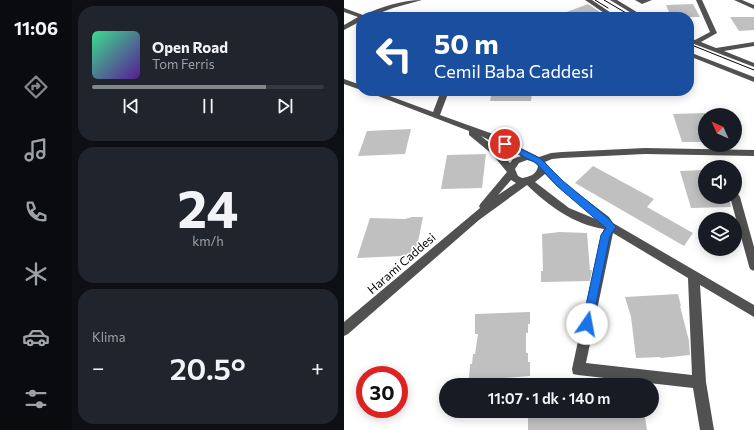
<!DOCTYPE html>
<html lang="tr">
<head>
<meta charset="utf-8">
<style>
  body { margin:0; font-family:Commissioner,sans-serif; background:#20242c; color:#f1f3f6; height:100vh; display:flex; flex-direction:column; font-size:15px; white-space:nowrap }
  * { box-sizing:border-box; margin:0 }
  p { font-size:13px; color:#9ea1a6 }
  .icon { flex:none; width:22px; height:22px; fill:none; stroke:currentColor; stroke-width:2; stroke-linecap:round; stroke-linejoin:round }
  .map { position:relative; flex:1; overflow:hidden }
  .drawer { display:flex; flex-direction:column; gap:6px; padding:6px; background:#0d0f14; width:272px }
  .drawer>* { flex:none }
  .top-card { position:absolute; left:12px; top:12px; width:338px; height:84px; border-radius:16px; box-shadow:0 2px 10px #0003; background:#1a4fa0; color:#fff; overflow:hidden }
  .needle { width:26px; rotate:315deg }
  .buttons { position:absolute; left:354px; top:108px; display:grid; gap:8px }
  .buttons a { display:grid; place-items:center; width:44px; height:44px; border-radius:50%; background:#171b24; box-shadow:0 2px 10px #0003; font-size:20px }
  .speed { position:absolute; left:12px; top:366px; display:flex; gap:8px; font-size:20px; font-weight:700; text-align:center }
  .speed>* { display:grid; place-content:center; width:52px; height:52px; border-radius:50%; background:#171b24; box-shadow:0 2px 10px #0003; line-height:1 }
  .speed .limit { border:6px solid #d22; background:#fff; color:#111 }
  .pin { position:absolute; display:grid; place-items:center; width:34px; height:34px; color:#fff; margin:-17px; border:2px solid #fff; border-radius:50%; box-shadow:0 1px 4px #0007 }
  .me { position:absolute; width:44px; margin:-22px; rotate:12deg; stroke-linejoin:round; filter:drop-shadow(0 0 3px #0008) }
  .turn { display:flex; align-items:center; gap:14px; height:84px; padding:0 12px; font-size:18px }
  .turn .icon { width:52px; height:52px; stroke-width:2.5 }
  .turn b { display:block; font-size:28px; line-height:34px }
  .big { font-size:30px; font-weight:600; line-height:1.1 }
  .drawer .widget { flex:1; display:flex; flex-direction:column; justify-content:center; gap:6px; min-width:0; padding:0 14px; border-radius:16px; background:#20242c }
  .drawer .dial { align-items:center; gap:0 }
  .dial b { font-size:52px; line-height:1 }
  .song { display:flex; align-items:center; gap:12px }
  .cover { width:48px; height:48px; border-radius:6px; background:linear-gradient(135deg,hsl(150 70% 55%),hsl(270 70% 35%)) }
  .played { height:4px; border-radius:2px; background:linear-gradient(90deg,#858687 75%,#363941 75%) }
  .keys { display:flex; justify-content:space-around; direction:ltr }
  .heat { display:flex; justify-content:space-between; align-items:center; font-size:22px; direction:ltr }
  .trip { position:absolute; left:95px; top:378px; width:220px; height:40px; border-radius:20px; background:#171b24; box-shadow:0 2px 10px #0003; font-weight:600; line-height:40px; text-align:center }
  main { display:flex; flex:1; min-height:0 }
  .tab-bar { display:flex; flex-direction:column; width:72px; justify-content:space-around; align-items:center; background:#090b0e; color:#9ea1a6 }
  .tab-bar .icon { width:28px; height:28px }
  .tab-bar .selected { color:#858687 }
  .tab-bar b { font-size:18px; color:#f1f3f6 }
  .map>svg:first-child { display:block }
  .building { fill:#c0c0c0 }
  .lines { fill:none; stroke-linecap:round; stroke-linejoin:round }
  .minor { fill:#515151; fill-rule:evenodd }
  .tram { stroke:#000; stroke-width:1 }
  .route { fill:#1a73e8; stroke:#114b97 }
  .labels { text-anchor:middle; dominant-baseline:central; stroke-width:3.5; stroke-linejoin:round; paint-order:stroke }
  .street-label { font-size:12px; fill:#000; stroke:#fff }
</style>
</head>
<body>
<main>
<nav class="tab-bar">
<b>11:06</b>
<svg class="icon selected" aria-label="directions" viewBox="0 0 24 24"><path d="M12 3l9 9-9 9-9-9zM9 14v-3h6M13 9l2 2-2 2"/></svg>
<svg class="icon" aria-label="music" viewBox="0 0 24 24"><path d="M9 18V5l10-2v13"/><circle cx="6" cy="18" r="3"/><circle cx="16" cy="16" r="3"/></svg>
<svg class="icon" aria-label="phone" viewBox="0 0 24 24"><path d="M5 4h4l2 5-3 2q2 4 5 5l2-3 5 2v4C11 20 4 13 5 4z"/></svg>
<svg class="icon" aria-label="climate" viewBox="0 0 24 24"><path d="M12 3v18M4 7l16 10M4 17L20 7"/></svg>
<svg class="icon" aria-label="car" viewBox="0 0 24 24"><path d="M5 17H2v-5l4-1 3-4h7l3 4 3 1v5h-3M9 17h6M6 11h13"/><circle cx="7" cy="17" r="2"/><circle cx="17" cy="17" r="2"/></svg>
<svg class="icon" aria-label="filters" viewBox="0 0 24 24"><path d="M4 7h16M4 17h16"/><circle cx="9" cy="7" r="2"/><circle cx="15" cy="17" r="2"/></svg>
</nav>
<section class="drawer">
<div class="widget">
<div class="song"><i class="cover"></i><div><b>Open Road</b><p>Tom Ferris</p></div></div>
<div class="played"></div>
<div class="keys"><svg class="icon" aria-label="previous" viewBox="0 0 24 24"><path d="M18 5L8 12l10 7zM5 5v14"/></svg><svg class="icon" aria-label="pause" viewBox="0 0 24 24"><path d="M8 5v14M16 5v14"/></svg><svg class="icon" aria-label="next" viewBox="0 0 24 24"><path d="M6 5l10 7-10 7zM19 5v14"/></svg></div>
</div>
<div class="widget dial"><b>24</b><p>km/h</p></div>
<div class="widget"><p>Klima</p>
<div class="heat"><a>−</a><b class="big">20.5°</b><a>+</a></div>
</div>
</section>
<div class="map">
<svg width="410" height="430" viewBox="0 0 410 430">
  <rect width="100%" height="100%" fill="#fff"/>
  <path class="building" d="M244,4L263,17H212V16Z
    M349,4L356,17H327L322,5Z
    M386,17H410V30L395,31Z
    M148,91H188L187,101H146Z
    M361,113V142H338L329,114Z
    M67,129L61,154L14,156L23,131Z
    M142,154L138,188L97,189L103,155Z
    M249,166L310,199L303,207L349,233L340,246L231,183Z
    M359,170L361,174V197H385L387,207L347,208L336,171Z
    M68,217H79L71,257H59V256L13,258L26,218L61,219Z
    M216,232L243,233L246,270H248L246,281L197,282V271H199L198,234Z
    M334,294L337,306H336L345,341L346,355L317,358L316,357L292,358L287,317L281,297Z
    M186,312V324H184V333H182V353H184V362H186V376L149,379V378H125L126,364H128L129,354H131L134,334H131V314Z
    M184,411H300L303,430H184Z"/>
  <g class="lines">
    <path class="minor" d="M78,0L49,8L25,17H17V21L0,30V25L14,17L0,12V8L19,15C38,7 57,0 78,0Z
      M241,0H248L273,17H266Z
      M266,0H273L301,17H294Z
      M291,0H308L298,4Z
      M352,0H358L373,33L357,42L372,48L410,42V46L380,51L410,63V67L345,42V38L351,40L366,32Z
      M390,0H398L410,5V9Z
      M345,52L410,77V82L345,56Z
      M0,79L17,85V90L0,84Z
      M21,91H32L89,112L97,91H105L96,115L149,134L195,157L207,153L218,152L301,148L410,150V156L301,154L218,158L208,159L201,162L219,182L265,217L269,223L410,305V317L356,285L362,382L370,430H356L349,388L234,375L229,374L228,369L257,235L260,229C229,224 205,206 183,185L135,220L4,334L0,336V322L136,208L135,206L137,203L163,172L148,154L125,135V131ZM137,136L177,156L169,159L166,163L154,150ZM183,160L190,162L194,166C193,174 186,177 178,178L174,176L171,169L175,163ZM201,174L213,186L254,220L225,208L191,182ZM167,180L172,183L154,195ZM269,233L344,278L348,375L242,363Z
      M391,193L394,194L396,197L410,247V271L406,269L405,266L386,197H391Z"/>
    <path class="tram" d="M251,0L264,8
      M260,0L289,17
      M345,44L410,70"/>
  </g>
  <path class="route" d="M161,141L197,159L219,181L264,218L272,227L266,236L247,328L243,330L239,328L238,324L257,235L262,228L213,186L192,163L159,146V142Z"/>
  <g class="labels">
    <g class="street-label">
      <text transform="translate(57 263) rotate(-41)">Harami Caddesi</text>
    </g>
  </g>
</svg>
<div class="buttons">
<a><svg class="needle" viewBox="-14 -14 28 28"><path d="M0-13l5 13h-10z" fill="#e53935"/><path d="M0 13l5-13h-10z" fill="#9ea1a6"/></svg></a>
<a><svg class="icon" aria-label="sound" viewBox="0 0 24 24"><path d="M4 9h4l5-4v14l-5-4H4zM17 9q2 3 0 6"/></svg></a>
<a><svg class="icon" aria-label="layers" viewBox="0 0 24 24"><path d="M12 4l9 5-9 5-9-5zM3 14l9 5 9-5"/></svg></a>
</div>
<div class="speed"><div class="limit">30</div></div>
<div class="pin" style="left:161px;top:144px;background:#d93025"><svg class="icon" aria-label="arrive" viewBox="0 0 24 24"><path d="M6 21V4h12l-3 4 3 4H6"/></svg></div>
<svg class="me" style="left:243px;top:324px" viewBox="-20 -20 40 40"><circle r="19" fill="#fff"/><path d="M0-13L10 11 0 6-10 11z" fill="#1a73e8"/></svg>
<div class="trip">11:07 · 1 dk · 140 m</div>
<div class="top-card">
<div class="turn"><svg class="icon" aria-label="left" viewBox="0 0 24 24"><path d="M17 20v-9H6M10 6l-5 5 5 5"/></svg><div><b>50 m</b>Cemil Baba Caddesi</div></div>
</div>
</div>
</main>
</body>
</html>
